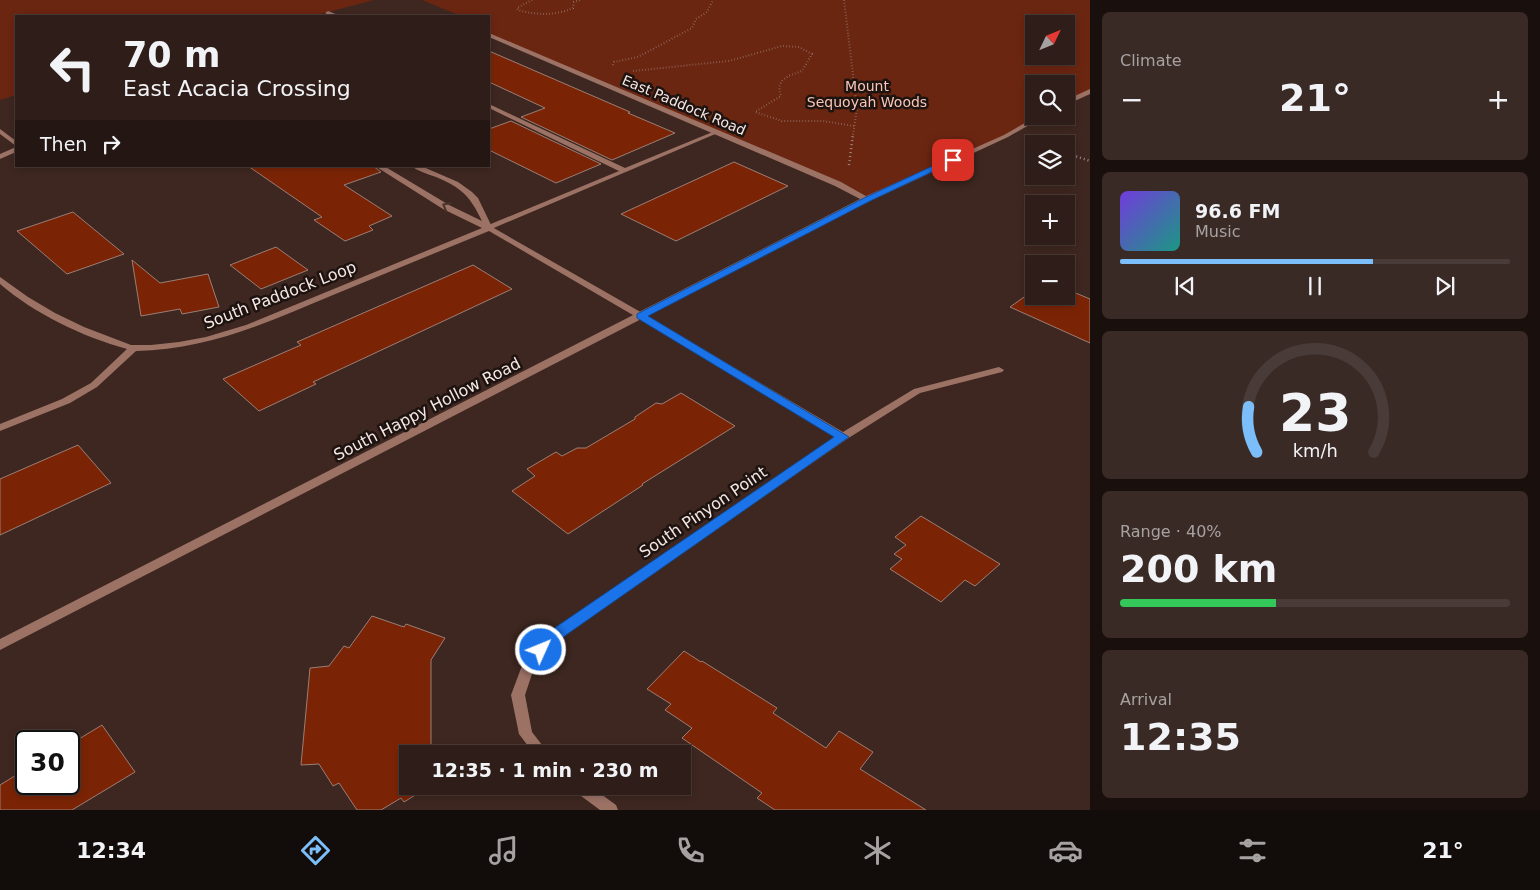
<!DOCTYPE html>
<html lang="en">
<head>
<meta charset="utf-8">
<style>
  body { margin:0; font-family:"DejaVu Sans",sans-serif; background:#3a2a25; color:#f1f3f6; height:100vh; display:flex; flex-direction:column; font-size:19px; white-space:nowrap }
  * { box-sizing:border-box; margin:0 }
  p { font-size:16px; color:#a7a2a2 }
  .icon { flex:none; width:28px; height:28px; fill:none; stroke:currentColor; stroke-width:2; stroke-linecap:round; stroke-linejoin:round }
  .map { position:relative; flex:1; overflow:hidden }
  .panel { display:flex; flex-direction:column; gap:12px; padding:12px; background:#19100d; width:450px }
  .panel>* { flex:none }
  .top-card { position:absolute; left:15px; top:15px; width:475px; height:152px; border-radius:0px; box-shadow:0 2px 8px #0003,0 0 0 1px #493b37; background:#2e1d18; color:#f1f3f6; overflow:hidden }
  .needle { width:32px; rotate:47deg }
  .fabs { position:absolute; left:1025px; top:15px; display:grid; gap:10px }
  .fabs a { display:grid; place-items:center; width:50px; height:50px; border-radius:0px; background:#2e1d18; box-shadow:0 2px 8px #0003,0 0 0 1px #493b37; font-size:25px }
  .speed { position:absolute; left:15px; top:730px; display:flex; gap:10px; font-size:25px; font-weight:700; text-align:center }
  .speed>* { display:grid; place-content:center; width:65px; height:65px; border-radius:50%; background:#2e1d18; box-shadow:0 2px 8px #0003,0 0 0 1px #493b37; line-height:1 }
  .speed .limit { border:2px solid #111; border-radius:8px; background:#fff; color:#111 }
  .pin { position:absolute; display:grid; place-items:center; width:42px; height:42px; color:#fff; margin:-21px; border-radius:10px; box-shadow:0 2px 8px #0006 }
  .me { position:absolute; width:55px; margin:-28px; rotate:46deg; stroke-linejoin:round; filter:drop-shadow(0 0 4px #0008) }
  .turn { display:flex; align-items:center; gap:18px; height:105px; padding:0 25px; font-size:22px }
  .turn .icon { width:65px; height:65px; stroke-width:2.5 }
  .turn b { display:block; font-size:35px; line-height:42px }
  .then { display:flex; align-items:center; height:48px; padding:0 25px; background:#0003; gap:10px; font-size:19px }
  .big { font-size:38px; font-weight:700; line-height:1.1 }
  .panel .widget { flex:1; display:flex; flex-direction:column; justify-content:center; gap:8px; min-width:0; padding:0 18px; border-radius:8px; background:#3a2a25 }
  .panel .dial { align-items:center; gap:0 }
  .dial svg { height:130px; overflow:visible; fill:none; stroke:#493b37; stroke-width:7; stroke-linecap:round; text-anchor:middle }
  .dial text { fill:#f1f3f6; stroke:none }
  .song { display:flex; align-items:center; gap:15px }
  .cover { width:60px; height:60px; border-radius:8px; background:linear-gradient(135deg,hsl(260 70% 55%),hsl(170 70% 35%)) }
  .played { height:5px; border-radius:2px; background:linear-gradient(90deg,#7cbef9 65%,#493b37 65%) }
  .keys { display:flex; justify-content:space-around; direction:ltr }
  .heat { display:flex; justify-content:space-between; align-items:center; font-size:28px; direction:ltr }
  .charge { height:8px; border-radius:4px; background:linear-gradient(90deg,#34c759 40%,#493b37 0) }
  .trip { position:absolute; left:399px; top:745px; width:292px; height:50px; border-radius:0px; background:#2e1d18; box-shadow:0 2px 8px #0003,0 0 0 1px #493b37; font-weight:700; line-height:50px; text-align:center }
  .dock { display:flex; height:80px; justify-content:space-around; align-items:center; background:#120c0a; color:#a7a2a2 }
  .dock .icon { width:35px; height:35px }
  .dock .selected { color:#7cbef9 }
  .dock b { font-size:22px; color:#f1f3f6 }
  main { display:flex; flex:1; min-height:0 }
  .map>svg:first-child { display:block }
  .green { fill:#6b2611; fill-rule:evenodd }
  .building { fill:#7b2405; stroke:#9a7e76 }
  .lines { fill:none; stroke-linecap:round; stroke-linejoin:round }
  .path-far1 { stroke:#9e8b85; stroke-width:2; stroke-dasharray:0.5 2.5; stroke-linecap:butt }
  .path { stroke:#9e8b85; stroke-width:2.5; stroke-dasharray:1 3; stroke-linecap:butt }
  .service { fill:#9c7265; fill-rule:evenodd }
  .minor { fill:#9c7265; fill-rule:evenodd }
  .tertiary { fill:#9c7265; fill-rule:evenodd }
  .oneway { stroke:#49342e }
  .route { fill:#1a73e8; stroke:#114b97 }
  .labels { text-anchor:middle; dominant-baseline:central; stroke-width:5; stroke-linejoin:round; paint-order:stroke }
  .far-park-label { font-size:14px; fill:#fac6b7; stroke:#1d1310 }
  .far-street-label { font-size:14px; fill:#f7e7e3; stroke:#1d1310 }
  .street-label { font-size:16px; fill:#f7e7e3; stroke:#1d1310 }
</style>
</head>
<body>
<main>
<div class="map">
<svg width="1090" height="810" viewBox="0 0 1090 810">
  <rect width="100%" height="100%" fill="#3e2720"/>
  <path class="green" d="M0,0H374L313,16H16V95L0,100Z
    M422,0H1090V91L1066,103V84H1034V116H1042L1006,136L867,199L838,184L489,35V16H461ZM1034,24H1066V56H1034Z"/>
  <path class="building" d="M489,51L630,112L628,113L675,133L612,160L521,117L545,108L489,82Z
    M511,121L601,164L556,183L489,150V129Z
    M734,162L788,186L676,241L621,214Z
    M248,166H373L381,172L344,185L392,216L369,226L373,230L345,241L314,220L322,217Z
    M73,212L124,254L67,274L17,231Z
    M276,247L308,270L261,289L230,265Z
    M132,260L160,283L208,274L219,307L182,314L180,309L141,316Z
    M473,265L512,289L313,382L316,384L259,411L223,379L301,345L297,342Z
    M1066,289L1090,299V343L1010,307L1034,290V296H1066Z
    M681,393L735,426L642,484L643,485L568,534L512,491L535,476L527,469L556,452L562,456L577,448H586L635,419V417L656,403L662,404Z
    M78,445L111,483L0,535V479Z
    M921,516L1000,564L975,586L965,580L941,602L890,569L902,559L894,554L906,545L895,537Z
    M372,616L404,627L406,624L445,638L431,660V754H408V786H430L404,802L401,798L381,810H357L339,783L333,786L319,764L301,765L310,668L329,666L344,646L349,648Z
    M684,651L701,662L702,661L777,708L773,713L826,748L839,731L873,752L860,769L926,810H775L757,798L762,793L682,738L692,728L665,710L671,704L647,689Z
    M102,725L135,772L72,810H0V785L26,769V784H69V745Z"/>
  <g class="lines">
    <path class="path-far1" d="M532,0L517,8L518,10C536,15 555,16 573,8L574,2L580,0
      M844,0L857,108L853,135
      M613,65L614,62L638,57L692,28L696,19L707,12L713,0
      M633,71L729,61L782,46L799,47L812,54L802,71C788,76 775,79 781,96L755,112L782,121H823L854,126"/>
    <path class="path" d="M1041,142L1050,144
      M1066,150L1075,156L1090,161
      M849,165L853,134"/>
    <path class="service" d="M328,11L338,15L339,16C334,17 329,16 325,13Z
      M489,104L625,168L715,131L720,132L489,230H486V226L619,171L489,108Z"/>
    <path class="minor" d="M489,33L841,182L871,199L870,201H864L835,186L489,37Z
      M0,129L16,141V146L0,134Z
      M16,147V152L0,159V154Z
      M375,166H384L449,205L482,221C470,196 462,188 436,177C427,174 418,171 411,166H421L458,182L472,192L478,198L492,227L644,314L843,432L914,389L999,367L1004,370L1002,372L920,393L847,439L565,634L536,662L525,695L532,732L549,754H534L519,734L511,695L526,655L557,628L836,437L638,318L489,231C437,252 385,274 333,295C269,322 207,350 136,351L97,387L70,403L0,431V424L62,399L91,383L127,349C83,337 35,314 0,284V277L28,297L55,313L84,327L131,345H151L179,342L206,337L246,325L482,228L443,209Z
      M571,786H590L616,805L618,810H600L573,790Z"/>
    <path class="tertiary" d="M1090,89V94L1066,105V100Z
      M1037,116H1045L1008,137L870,201L0,650V639L864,197L1004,135Z"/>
  </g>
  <defs><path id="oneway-chevron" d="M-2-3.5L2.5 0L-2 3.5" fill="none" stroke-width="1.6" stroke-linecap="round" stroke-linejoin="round" transform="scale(1.25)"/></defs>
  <use class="oneway" href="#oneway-chevron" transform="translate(446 206) rotate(-152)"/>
  <path class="route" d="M950,158L957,160L870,201L648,316L849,437L566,635C558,642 548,658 535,654L533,650L535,646L556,627L834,437L637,318V314L864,198Z"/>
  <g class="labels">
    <g class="far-park-label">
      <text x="867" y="86">Mount<tspan x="867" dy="16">Sequoyah Woods</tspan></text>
    </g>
    <g class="far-street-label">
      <text transform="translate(684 105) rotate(23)">East Paddock Road</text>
    </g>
    <g class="street-label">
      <text transform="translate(280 295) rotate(-21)">South Paddock Loop</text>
      <text transform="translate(427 409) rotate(-27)">South Happy Hollow Road</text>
      <text transform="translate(703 512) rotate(-34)">South Pinyon Point</text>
    </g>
  </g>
</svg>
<div class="fabs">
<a><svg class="needle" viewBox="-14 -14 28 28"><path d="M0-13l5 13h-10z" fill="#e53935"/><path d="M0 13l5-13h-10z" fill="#a7a2a2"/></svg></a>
<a><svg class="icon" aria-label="search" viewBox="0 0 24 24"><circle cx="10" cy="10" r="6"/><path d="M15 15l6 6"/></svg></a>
<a><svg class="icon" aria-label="layers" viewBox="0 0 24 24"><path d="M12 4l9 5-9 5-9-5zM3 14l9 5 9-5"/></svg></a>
<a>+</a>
<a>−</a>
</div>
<div class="speed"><div class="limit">30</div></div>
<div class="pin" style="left:953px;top:160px;background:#d93025"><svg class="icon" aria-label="arrive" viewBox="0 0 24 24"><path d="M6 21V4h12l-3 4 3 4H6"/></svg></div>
<svg class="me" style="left:541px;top:650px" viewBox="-20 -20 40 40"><circle r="17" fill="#1a73e8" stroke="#fff" stroke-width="3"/><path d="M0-11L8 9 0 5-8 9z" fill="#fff"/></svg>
<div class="trip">12:35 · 1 min · 230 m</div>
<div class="top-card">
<div class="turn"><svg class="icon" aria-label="left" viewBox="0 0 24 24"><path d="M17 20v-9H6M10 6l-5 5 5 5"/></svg><div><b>70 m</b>East Acacia Crossing</div></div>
<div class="then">Then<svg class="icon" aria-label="right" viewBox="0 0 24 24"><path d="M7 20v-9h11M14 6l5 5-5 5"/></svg></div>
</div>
</div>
<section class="panel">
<div class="widget"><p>Climate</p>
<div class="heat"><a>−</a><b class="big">21°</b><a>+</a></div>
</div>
<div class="widget">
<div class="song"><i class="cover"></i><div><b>96.6 FM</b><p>Music</p></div></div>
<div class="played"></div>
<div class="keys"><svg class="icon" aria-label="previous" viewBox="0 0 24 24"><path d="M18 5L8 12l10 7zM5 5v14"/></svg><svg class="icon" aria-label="pause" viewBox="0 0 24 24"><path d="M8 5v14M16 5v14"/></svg><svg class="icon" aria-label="next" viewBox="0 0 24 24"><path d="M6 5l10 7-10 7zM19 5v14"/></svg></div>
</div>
<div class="widget dial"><svg viewBox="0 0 100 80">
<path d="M14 69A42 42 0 1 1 86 69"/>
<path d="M14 69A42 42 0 0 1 9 41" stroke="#7cbef9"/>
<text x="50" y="56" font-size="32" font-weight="700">23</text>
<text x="50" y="72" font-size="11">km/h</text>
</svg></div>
<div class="widget"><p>Range · 40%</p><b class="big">200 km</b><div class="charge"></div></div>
<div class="widget"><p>Arrival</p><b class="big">12:35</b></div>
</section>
</main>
<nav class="dock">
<b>12:34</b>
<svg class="icon selected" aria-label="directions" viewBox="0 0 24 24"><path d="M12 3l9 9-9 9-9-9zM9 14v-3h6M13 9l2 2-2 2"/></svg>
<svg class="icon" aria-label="music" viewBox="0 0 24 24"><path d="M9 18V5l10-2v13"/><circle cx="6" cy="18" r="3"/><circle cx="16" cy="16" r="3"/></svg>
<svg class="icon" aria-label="phone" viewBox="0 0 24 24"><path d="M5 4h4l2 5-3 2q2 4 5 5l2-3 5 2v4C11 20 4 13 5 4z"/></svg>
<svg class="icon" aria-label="climate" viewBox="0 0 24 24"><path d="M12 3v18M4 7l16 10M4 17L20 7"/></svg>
<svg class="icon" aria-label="car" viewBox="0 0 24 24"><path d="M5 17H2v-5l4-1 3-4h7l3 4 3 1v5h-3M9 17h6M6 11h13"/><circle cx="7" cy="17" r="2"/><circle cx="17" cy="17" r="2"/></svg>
<svg class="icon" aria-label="filters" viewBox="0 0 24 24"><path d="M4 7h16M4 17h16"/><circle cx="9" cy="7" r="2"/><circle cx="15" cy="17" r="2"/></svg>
<b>21°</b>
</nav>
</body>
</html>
